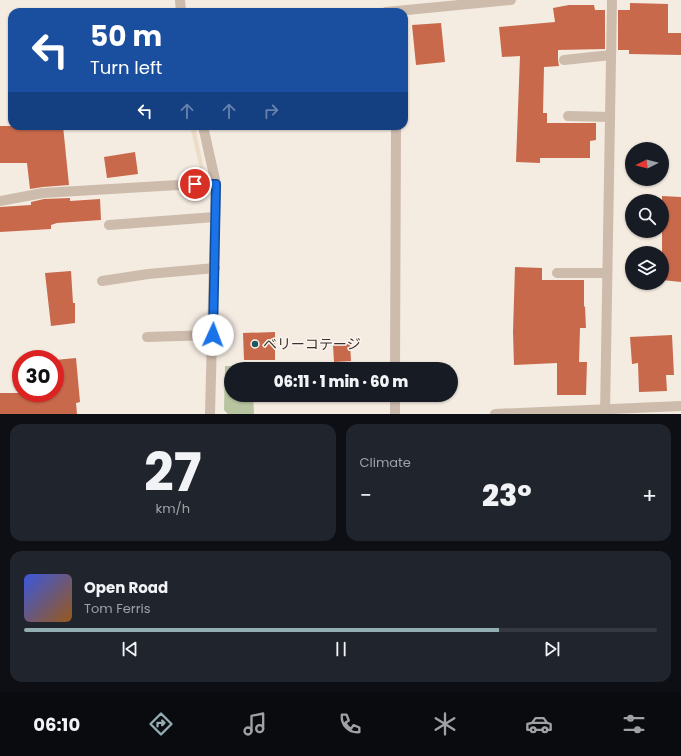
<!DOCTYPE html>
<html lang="en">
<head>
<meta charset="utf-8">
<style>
  body { margin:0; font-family:Poppins,"Noto Sans JP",sans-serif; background:#20242c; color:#f1f3f6; height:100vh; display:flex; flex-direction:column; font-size:15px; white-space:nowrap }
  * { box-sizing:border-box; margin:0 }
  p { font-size:13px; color:#9ea1a6 }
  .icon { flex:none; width:22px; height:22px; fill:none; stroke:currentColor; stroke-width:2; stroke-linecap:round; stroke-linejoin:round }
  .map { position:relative; height:414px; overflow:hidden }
  .drawer { display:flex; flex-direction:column; gap:10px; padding:10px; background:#0d0f14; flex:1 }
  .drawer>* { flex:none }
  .banner { position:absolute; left:8px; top:8px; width:400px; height:122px; border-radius:12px; box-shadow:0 1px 3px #0004; background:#1a4fa0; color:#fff; overflow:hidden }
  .needle { width:26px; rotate:264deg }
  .controls { position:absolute; left:625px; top:142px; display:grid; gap:8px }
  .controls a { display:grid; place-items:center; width:44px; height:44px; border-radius:50%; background:#171b24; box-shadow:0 1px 3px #0004; font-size:20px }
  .speed { position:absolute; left:12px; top:350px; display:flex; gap:8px; font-size:20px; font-weight:700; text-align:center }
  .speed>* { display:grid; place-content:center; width:52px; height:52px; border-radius:50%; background:#171b24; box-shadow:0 1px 3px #0004; line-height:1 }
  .speed .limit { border:6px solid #d22; background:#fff; color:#111 }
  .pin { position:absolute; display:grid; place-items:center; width:34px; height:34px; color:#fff; margin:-17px; border:2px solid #fff; border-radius:50%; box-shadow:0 1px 4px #0007 }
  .me { position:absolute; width:44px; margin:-22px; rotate:2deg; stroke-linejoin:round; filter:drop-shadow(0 0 3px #0008) }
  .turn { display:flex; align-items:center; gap:14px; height:84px; padding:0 16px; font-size:18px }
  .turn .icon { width:52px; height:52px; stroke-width:2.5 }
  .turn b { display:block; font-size:28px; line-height:34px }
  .lanes { display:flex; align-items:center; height:38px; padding:0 16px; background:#0003; justify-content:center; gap:20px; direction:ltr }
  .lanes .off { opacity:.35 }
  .big { font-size:30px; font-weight:800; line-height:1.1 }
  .drawer .widget { flex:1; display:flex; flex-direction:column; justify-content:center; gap:6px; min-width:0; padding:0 14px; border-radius:12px; background:#20242c }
  .drawer .dial { align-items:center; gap:0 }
  .dial b { font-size:52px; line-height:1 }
  .song { display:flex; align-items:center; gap:12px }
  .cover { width:48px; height:48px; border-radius:6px; background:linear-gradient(135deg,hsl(230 70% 55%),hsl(30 70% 35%)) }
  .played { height:4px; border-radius:2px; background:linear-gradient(90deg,#92aeb2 75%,#363941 75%) }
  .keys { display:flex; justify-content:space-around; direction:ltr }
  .heat { display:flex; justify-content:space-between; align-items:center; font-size:22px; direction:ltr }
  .drawer .tiles { flex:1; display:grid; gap:10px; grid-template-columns:1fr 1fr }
  .widget:last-child { grid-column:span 2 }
  .trip { position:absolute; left:224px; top:362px; width:234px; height:40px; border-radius:20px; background:#171b24; box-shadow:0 1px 3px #0004; font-weight:800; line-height:40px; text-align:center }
  .tabs { display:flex; height:64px; justify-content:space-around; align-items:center; background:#090b0e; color:#9ea1a6 }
  .tabs .icon { width:28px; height:28px }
  .tabs .current { color:#92aeb2 }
  .tabs b { font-size:18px; color:#f1f3f6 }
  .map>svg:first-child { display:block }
  .green { fill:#b8c4a0 }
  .plaza { fill:#ecdcc8 }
  .building { fill:#c8694b }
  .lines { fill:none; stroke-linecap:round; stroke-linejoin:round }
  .service { stroke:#cdbbac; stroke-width:10 }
  .minor { stroke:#cdbbac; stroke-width:10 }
  .route-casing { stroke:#114b97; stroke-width:10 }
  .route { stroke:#1a73e8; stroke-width:7 }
  .poi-dot { fill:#1f5a5e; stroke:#fbf5ee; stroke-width:1.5 }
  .labels { text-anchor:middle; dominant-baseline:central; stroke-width:3; stroke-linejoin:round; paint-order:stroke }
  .poi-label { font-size:14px; fill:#3b302b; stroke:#fbf5ee; text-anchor:start }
</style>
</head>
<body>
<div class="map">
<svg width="681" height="414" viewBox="0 0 681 414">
  <rect width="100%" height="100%" fill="#f4ebe1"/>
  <path class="green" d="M225,366H253V369H231V395H253L254,414H228L224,410Z"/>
  <path class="plaza" d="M190,126H195L204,170V173L200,177L194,178L200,169Z"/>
  <path class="building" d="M630,3L668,4V33H681V55L629,54V50H618V10H630Z
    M569,5H594L595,10H605V49L558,50V60L559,66L544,67L543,113H547V123H596V140L590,141V158H540V163L516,162L520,56L502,57L499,27L555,22L553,8Z
    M441,23L445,62L416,65L412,25Z
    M0,126H63L69,185L43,187L30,189L27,163H0Z
    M135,152L138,174L107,178L104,157Z
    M662,196L681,197V282L662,280Z
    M70,198V201L100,199L101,220L57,223L51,225V229L0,232V207L31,205V202L44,199Z
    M515,267L542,268V280H584V307L585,306L586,328H580L579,362H587L586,395H557V363L514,365L513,332Z
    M71,271L73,303H75V323L51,326L45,273Z
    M275,332V360H244L243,333Z
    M672,335L674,375H666L667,391L639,392L638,363L632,364L630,337Z
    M350,344L351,361L334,362L333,345Z
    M76,358L80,402L76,403L77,414H0V393H55V360Z"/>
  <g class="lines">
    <path class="service" d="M564,60L611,55
      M568,116L610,117
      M0,201L43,193L195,184H216
      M109,225L215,217
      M557,273H607
      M102,281L148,274L215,268
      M147,337L213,335"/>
    <path class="minor" d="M180,0L181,12
      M386,12L511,0
      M203,126L216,184L210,414
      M395,369L396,126
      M395,395V414
      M495,414L681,406
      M605,414L612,0"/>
  </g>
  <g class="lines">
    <defs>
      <path id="route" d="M195,184H216L213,335"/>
    </defs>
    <use href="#route" class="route-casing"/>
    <use href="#route" class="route"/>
  </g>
  <circle class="poi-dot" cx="255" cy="344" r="4"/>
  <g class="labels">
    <g class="poi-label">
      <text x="263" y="344">ベリーコテージ</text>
    </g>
  </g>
</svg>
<div class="controls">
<a><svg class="needle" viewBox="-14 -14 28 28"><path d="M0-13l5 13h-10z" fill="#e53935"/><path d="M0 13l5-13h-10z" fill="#9ea1a6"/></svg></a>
<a><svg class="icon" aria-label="search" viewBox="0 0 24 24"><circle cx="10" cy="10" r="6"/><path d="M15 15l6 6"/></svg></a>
<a><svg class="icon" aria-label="layers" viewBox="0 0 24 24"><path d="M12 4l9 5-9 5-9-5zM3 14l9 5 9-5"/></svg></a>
</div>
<div class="speed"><div class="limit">30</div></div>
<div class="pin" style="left:195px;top:184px;background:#d93025"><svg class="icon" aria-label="arrive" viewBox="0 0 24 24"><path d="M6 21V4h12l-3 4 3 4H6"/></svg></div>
<svg class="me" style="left:213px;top:335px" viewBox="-20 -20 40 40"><circle r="19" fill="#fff"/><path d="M0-13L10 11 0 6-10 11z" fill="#1a73e8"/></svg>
<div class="trip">06:11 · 1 min · 60 m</div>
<div class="banner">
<div class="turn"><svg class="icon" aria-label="left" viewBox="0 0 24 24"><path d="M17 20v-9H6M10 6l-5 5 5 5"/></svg><div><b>50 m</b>Turn left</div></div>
<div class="lanes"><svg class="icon" aria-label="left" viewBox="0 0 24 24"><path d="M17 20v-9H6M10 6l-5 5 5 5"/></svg><svg class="icon off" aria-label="ahead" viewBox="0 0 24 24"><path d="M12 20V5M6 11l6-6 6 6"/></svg><svg class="icon off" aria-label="ahead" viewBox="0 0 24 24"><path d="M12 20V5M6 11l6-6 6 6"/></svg><svg class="icon off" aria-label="right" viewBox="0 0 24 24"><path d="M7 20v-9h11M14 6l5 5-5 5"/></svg></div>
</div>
</div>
<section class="drawer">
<div class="tiles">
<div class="widget dial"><b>27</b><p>km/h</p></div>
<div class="widget"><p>Climate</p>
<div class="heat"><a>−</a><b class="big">23°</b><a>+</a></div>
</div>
<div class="widget">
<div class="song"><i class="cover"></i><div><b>Open Road</b><p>Tom Ferris</p></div></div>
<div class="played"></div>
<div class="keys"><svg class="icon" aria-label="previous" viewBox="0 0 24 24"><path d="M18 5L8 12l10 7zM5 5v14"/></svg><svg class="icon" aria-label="pause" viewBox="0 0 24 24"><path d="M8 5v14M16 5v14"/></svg><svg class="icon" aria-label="next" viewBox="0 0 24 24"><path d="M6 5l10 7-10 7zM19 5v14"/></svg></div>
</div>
</div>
</section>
<nav class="tabs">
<b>06:10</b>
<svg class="icon current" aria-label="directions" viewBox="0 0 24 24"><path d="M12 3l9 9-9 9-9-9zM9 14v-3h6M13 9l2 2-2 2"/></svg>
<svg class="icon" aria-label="music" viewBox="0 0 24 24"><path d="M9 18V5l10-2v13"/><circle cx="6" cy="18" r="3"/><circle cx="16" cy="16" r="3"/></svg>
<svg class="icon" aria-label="phone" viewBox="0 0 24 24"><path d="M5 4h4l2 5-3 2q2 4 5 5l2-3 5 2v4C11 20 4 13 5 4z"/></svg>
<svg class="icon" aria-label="climate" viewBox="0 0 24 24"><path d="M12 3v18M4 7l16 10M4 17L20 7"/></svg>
<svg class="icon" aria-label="car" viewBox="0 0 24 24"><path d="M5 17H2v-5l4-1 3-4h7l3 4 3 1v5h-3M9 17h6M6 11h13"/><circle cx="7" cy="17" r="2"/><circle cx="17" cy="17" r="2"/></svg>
<svg class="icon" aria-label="filters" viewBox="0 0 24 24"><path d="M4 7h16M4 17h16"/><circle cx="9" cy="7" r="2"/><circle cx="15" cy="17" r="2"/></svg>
</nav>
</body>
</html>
